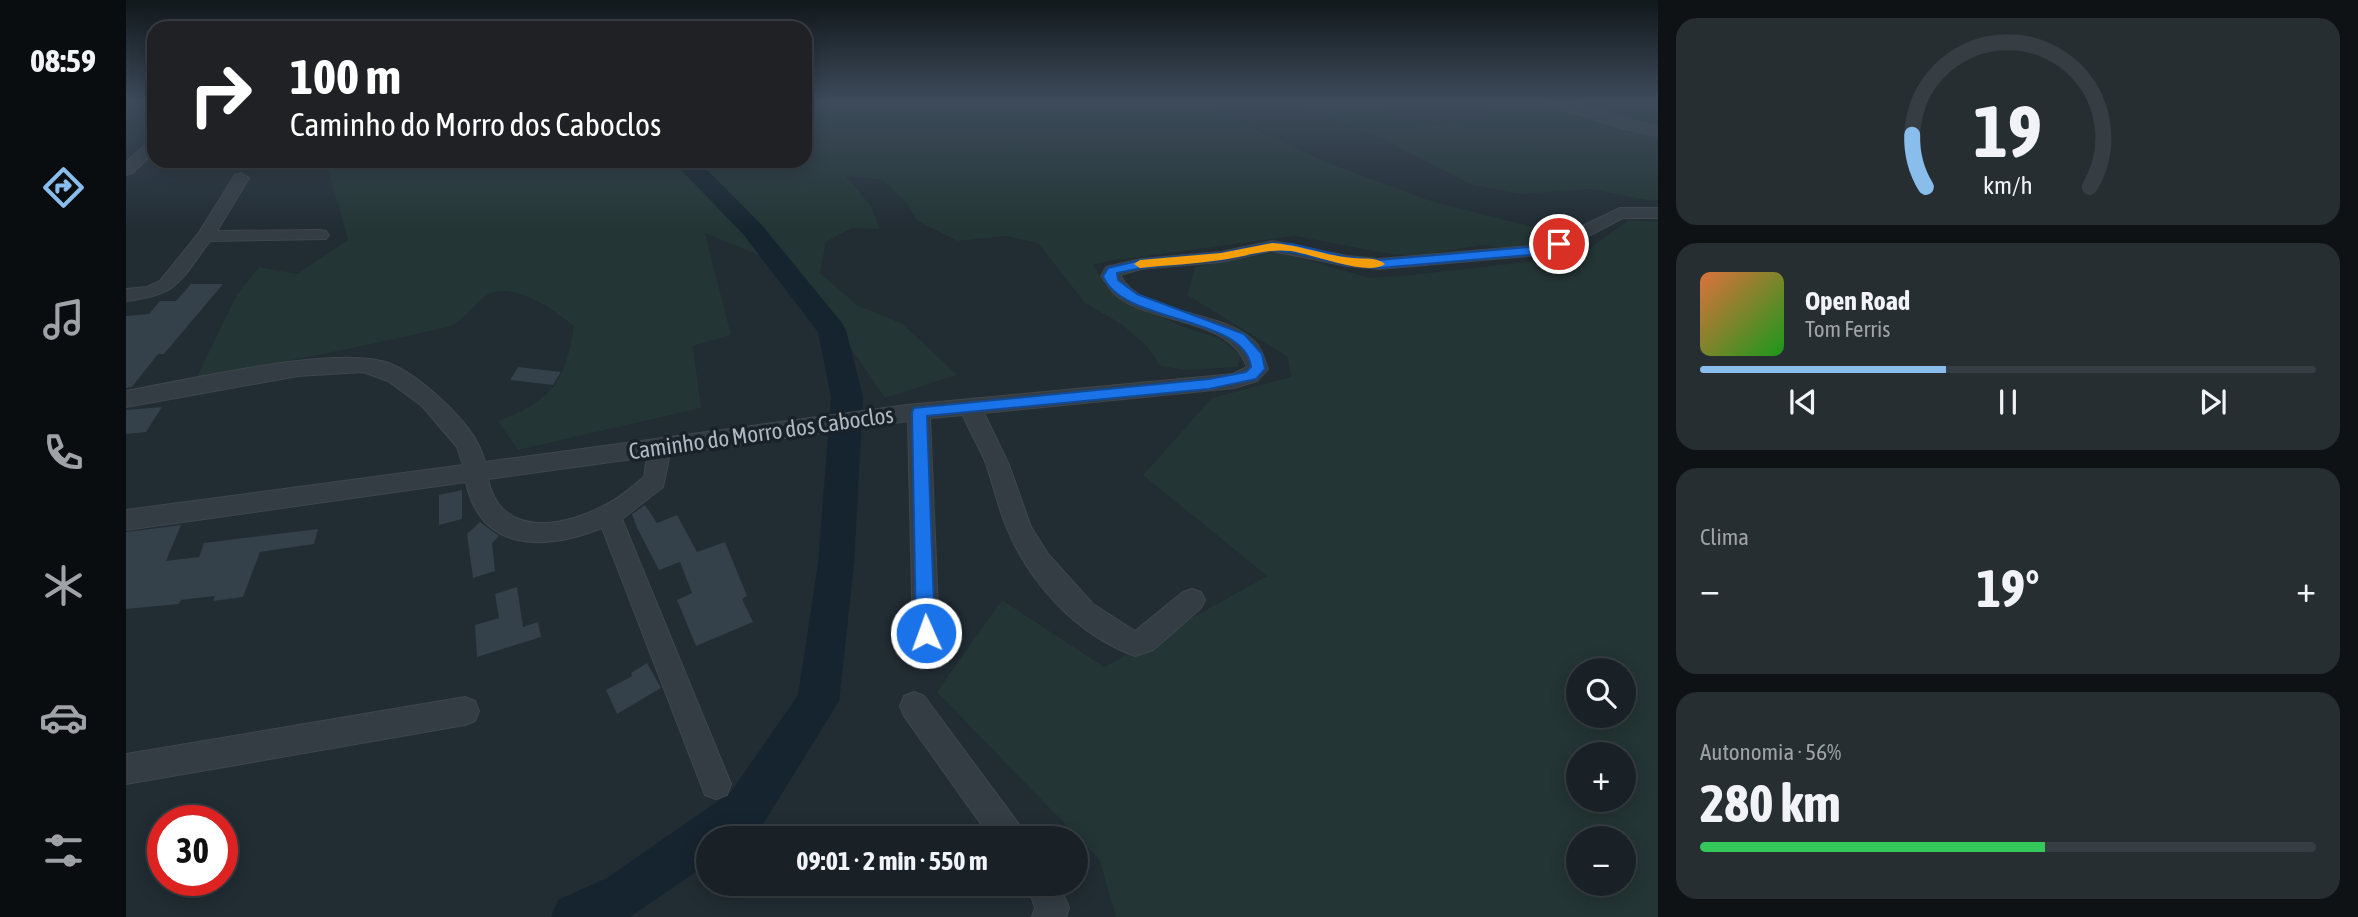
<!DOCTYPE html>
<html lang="pt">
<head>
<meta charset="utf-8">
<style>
  body { margin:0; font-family:"Asap Condensed",sans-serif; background:#262e32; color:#f1f3f6; height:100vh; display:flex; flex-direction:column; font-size:26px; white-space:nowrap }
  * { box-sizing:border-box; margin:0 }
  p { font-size:23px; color:#9fa3a7 }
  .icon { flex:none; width:38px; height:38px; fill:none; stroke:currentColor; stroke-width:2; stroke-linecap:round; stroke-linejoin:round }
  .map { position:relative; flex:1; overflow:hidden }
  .panel { display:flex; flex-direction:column; gap:18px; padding:18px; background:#0e1215; width:700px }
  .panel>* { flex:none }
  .top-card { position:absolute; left:21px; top:21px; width:665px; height:147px; border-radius:21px; box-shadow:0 4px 18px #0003,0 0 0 2px #373e43; background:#202124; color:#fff; overflow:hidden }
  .controls { position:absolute; left:1440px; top:658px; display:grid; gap:14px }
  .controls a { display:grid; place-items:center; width:70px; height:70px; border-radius:50%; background:#192126; box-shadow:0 4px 18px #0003,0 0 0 2px #373e43; font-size:35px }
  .speed { position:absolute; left:21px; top:805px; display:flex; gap:14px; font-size:35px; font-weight:700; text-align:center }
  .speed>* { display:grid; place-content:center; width:91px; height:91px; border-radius:50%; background:#192126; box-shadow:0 4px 18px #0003,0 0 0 2px #373e43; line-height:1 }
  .speed .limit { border:10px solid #d22; background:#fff; color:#111 }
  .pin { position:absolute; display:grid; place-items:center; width:60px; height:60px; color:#fff; margin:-30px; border:4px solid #fff; border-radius:50%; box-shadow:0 2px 7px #0007 }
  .me { position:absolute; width:77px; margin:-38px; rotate:358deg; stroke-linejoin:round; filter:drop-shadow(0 0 5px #0008) }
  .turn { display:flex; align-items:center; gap:24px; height:147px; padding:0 28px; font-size:32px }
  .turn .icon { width:91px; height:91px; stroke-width:2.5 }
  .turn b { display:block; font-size:49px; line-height:60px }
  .big { font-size:52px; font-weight:700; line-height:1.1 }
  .panel .widget { flex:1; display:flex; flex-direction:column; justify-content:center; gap:10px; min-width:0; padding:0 24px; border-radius:21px; background:#262e32 }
  .panel .dial { align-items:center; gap:0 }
  .dial svg { height:182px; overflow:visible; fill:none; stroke:#373e43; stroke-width:7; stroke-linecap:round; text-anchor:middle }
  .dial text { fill:#f1f3f6; stroke:none }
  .song { display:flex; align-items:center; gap:21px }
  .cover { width:84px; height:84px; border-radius:10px; background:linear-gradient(135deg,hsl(20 70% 55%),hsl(120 70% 35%)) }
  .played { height:7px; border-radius:4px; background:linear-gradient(90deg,#89bdeb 40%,#373e43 40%) }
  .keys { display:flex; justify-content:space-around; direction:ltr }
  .heat { display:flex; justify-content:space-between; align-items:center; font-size:38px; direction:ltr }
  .charge { height:10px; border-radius:5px; background:linear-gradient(90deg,#34c759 56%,#373e43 0) }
  .trip { position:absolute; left:570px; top:826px; width:392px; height:70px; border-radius:35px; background:#192126; box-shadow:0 4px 18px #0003,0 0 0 2px #373e43; font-weight:700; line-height:70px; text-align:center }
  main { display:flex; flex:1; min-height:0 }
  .tab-bar { display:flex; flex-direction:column; width:126px; justify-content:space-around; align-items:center; background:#0a0d0f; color:#9fa3a7 }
  .tab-bar .icon { width:49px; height:49px }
  .tab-bar .on { color:#89bdeb }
  .tab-bar b { font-size:32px; color:#f1f3f6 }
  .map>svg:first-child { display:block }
  .green { fill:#233534; fill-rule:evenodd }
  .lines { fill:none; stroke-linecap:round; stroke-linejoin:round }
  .river { fill:#16242f; fill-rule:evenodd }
  .building { fill:#34404a }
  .minor-casing { stroke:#3e464e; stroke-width:2 }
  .minor { fill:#343d44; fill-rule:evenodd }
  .route { fill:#1a73e8; stroke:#114b97; stroke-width:2 }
  .slow { fill:#f59e0b }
  .labels { text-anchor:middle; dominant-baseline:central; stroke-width:7; stroke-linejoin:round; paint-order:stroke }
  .street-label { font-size:23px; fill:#afb8c1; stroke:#1a2229 }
</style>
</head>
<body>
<main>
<nav class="tab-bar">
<b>08:59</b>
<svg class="icon on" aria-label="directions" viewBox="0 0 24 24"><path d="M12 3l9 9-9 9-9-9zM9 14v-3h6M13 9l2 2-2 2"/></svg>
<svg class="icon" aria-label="music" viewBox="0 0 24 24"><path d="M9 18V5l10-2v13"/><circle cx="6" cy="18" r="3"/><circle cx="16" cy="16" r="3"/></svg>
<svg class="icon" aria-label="phone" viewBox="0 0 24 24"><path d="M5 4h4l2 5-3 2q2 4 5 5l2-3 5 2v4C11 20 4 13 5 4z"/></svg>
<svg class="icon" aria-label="climate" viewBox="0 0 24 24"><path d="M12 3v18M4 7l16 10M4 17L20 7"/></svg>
<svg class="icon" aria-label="car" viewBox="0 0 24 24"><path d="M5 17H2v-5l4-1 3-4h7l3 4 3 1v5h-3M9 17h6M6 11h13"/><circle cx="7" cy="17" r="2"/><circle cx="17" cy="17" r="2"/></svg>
<svg class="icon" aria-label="filters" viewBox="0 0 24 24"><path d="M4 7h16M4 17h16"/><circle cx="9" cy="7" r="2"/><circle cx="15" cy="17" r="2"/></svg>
</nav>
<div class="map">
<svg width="1532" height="917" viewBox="0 0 1532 917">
  <rect width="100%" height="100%" fill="#212c33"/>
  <path class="green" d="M679,102H1060L1092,112L1202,163L1305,201L1422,231L1426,240L1425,243L1387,250L1356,245L1291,256L1264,254L1169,236L983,261L967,265L979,285L996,299L1058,327L1093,338L1114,355L1112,367L1060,370L1034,366L1021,346L995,324L959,303L912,243L880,236L832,241L791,221L780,202L757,180L720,176L745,206L754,229L726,228L700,242L694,273L731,305L777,324L831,375L759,398L673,272L579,233L605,335L567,346L575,408L392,450L372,421C426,401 439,382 448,326C427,310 405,293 377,291C351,290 344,321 321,327C238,347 154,362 70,379L110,296L133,267L171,274L222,240L200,161H679Z
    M1170,102L1241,104L1307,126L1338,121L1379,105L1437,102L1532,108V200L1525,201L1465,189L1393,194L1344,184L1248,135Z
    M1503,220L1532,222V917H990L973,859L811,692L876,600L978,667L1141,576L1017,475L1086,398L1165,377L1162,357L1061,295L1069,267L1152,252L1244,278L1286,275L1453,256ZM1452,670H1498V716H1452ZM1452,754H1498V800H1452ZM1452,838H1498V884H1452Z"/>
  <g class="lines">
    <path class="river" d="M567,162L575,164L635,224L716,323L720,330L737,397L728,564L713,701L637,824L617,838H583V863L504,917H425L432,900L481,878L605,792L672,695L692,564L705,397L692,332L617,234L559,174L555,169L559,164Z"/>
  </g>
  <path class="building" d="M65,284H97L38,354H32L6,387L0,388V316L23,314L34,301H50Z
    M392,367L435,372L427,385L384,380Z
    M36,407L20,432L0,434V410Z
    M336,490V519L313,525V495Z
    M519,505L531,523L551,515L571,552L599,542L621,596L616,599L627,622L570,646L551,600L566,593L554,562L533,570L511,528L506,514Z
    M354,522L373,536L366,543L369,571L347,578L341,534Z
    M55,525L40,561L73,557L78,543L192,529L188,544L134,552L117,597L87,601L89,596L55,600L53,604L0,609V532Z
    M391,587L397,627L412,622L415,637L351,657L349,625L373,618L369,594Z
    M521,663L535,688L491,714L480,690L506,676L505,673Z"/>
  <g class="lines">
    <defs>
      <path id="minor" d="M1424,102C1460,101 1496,120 1532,126V136L1495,128L1426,105Z
        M28,140V153L6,173L0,175V162L23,142Z
        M115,173L123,178L91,231L194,230L200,231L203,235L200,239L84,241C53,282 54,294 0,301V289L21,287L34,281L72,234L109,175Z
        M1494,208H1532V218H1497L1439,248L1403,256L1253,269L1221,266L1146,251L1095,262L1015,269L994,275C1016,318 1097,307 1131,344C1137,351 1139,361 1142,369L1131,381L1108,388L858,413L883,465L905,527L922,554L967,604L1009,631L1057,592L1066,589L1075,592L1079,600L1075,608L1027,650L1009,656C951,635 903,583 880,526C872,506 867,484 860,464C854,447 843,432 837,415L804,418L813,633L809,641L800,645L791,641L787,633L782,421L544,454L537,487L496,519L605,784L601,795L590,799L579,795L476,528C421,550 355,554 340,482L0,530V510L337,465L331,447L296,406L262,381L237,372L172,376L0,407V391C59,381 213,343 265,364C284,372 302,387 317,401C335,418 353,438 359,462L781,405L1107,374L1121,367C1103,317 1030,325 992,297C985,292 980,283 975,276L980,267L1015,259L1095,252L1146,241L1221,256L1253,259L1403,246L1427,240ZM521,457L518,477C507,486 496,496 483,503C442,526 375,541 362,479Z
        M788,692L798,696L895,827L900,838H865L778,716L774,706L778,696Z
        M339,697L349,701L353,711L349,721L339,725L0,784V754Z
        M901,884H933L943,908L940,917H906L909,908Z"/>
    </defs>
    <use href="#minor" class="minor-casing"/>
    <use href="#minor" class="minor"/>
  </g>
  <linearGradient id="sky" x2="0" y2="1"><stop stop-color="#12181c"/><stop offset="0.44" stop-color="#3d4b5b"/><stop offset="1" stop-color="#3d4b5b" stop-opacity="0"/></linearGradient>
  <rect width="1532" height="230" fill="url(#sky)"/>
  <path class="route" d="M1433,241L1439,244L1437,247L1403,255L1253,268L1221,265L1166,252L1146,250L1095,260L1015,268L991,273L992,280L1011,294L1118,334L1136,354L1139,369L1130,379L1083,389L801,416L809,633L806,639L800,642L793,639L790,633L786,412L788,408L1083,379L1120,372L1125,367C1119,315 996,324 977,276L982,268L1015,260L1095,253L1146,243L1166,244L1221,257L1253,260L1403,247Z"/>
  <path class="slow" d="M1146,243C1174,245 1200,256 1227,258C1238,259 1251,257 1259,264C1243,277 1186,254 1165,251C1141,248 1119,257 1095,260C1069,264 1041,265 1014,268L1008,264L1014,260L1095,253Z"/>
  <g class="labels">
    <g class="street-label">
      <text transform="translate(635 433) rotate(-8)">Caminho do Morro dos Caboclos</text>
    </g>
  </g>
</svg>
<div class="controls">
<a><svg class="icon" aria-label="search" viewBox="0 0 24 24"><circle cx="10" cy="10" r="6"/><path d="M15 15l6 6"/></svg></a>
<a>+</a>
<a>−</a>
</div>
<div class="speed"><div class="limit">30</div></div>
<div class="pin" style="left:1433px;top:244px;background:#d93025"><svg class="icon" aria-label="arrive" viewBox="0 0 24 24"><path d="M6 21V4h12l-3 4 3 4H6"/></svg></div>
<svg class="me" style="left:800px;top:633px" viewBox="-20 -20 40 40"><circle r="17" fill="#1a73e8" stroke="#fff" stroke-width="3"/><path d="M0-11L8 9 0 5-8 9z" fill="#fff"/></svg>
<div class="trip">09:01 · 2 min · 550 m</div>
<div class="top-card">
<div class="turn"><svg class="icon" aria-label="right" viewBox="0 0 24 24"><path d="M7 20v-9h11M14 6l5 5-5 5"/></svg><div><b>100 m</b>Caminho do Morro dos Caboclos</div></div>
</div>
</div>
<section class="panel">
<div class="widget dial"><svg viewBox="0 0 100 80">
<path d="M14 69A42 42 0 1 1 86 69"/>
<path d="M14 69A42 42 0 0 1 8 46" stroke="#89bdeb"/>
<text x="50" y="56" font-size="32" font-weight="700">19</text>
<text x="50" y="72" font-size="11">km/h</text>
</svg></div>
<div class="widget">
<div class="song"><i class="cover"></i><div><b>Open Road</b><p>Tom Ferris</p></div></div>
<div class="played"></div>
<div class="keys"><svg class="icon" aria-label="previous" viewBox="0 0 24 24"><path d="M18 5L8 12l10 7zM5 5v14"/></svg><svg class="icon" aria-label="pause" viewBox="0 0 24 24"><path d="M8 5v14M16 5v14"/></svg><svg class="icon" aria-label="next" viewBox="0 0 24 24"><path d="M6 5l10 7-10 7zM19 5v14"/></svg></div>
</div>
<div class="widget"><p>Clima</p>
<div class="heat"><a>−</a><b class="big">19°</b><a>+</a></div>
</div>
<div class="widget"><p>Autonomia · 56%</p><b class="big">280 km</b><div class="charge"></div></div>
</section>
</main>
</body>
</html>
